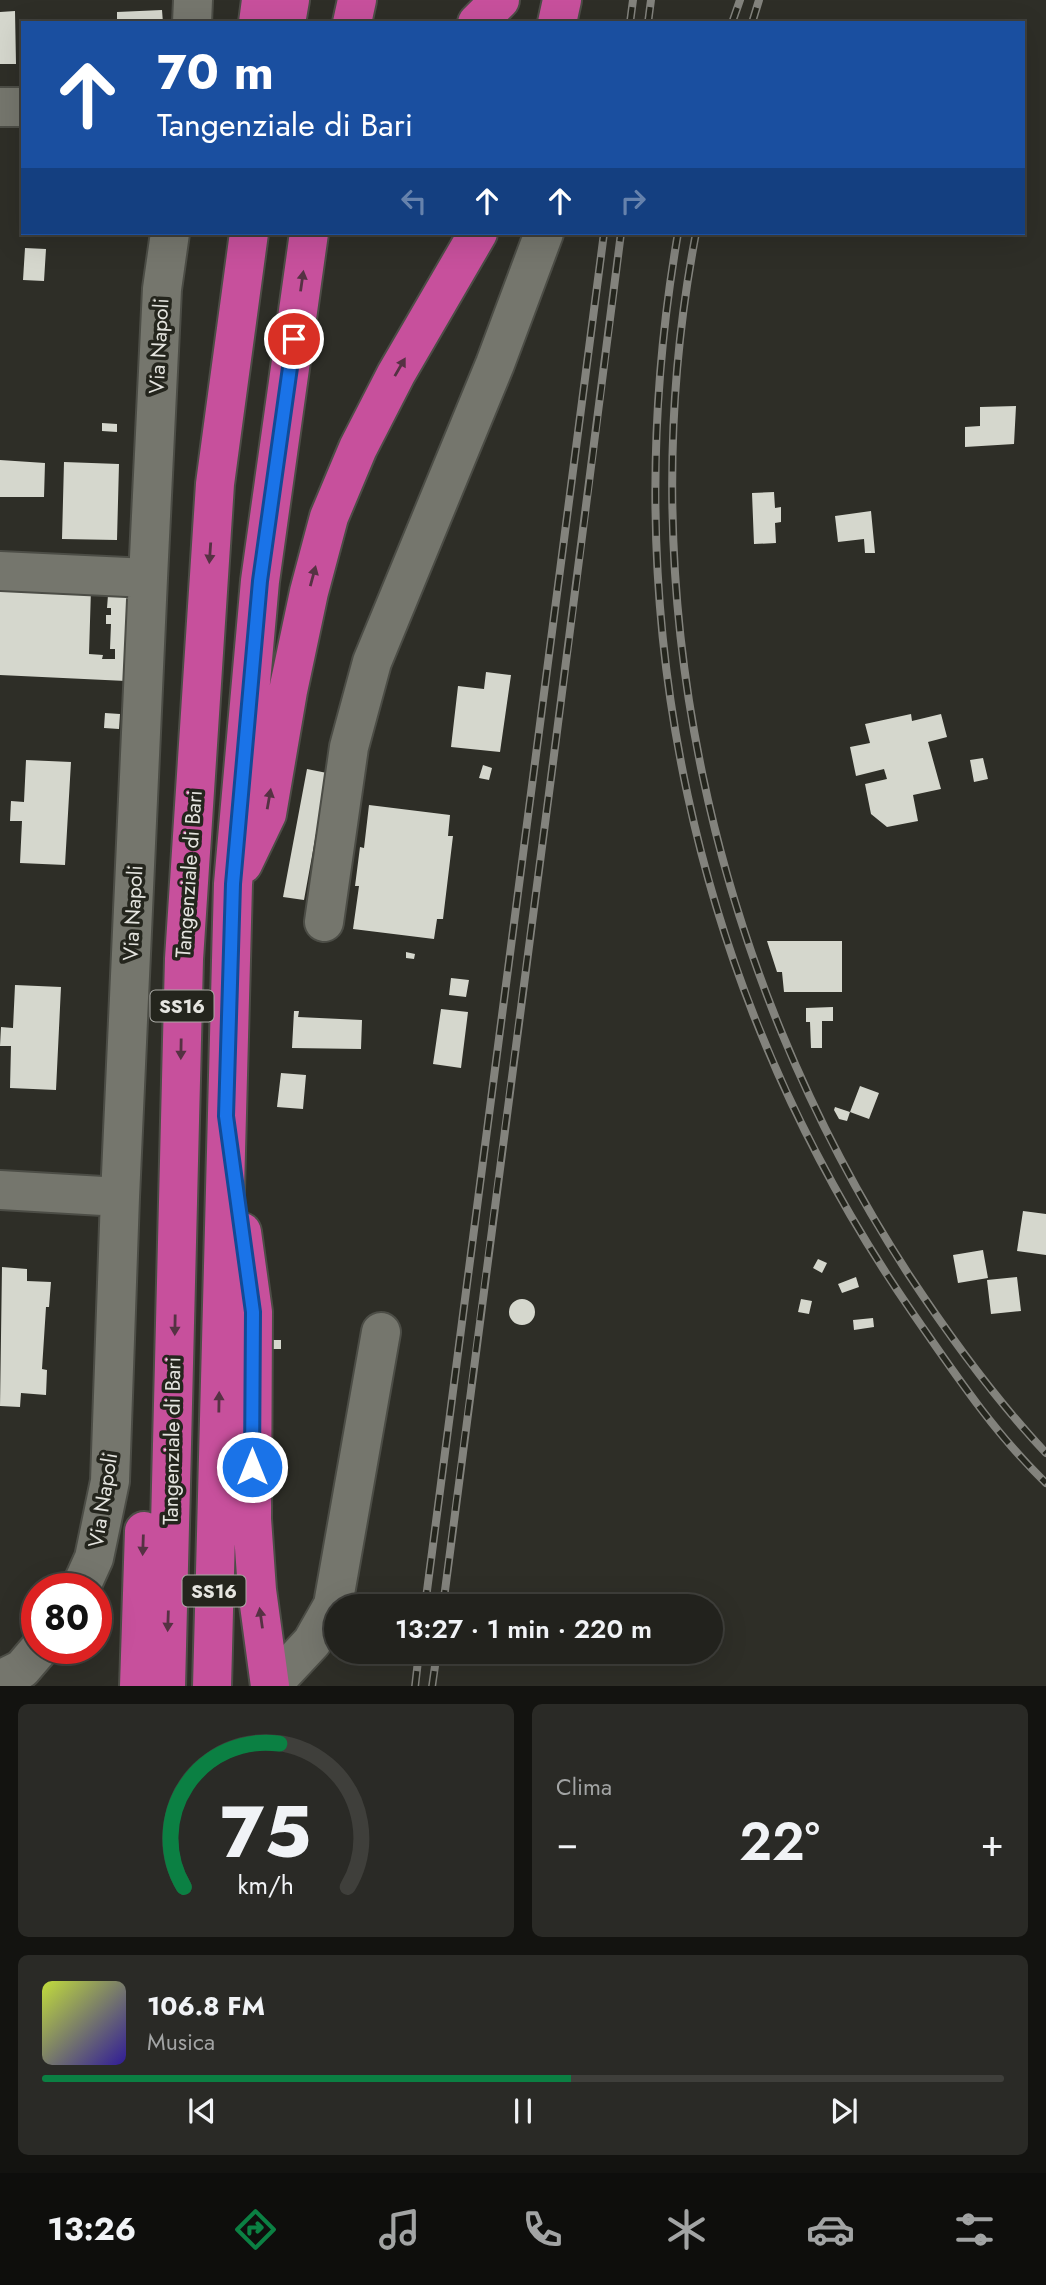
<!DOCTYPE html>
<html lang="it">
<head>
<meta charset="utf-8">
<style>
  body { margin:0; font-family:Jost,sans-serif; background:#2a2a26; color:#f1f3f6; height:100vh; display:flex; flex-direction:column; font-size:26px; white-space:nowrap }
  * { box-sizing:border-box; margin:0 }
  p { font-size:23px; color:#a2a4a4 }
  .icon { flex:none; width:38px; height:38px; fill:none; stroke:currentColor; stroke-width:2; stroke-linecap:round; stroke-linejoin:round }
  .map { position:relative; height:1686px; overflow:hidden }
  .side { display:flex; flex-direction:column; gap:18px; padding:18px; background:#131310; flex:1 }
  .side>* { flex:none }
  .top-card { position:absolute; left:21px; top:21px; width:1004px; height:214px; border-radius:0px; box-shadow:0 7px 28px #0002,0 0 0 2px #3f3f3b; background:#1a4fa0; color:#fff; overflow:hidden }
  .speed { position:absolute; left:21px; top:1573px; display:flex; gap:14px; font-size:35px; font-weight:700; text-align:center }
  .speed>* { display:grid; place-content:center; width:91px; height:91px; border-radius:50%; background:#22221d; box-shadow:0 7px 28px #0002,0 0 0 2px #3f3f3b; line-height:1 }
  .speed .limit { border:10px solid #d22; background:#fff; color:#111 }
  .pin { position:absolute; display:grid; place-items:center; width:60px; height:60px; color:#fff; margin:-30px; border:4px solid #fff; border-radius:50%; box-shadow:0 2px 7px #0007 }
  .me { position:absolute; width:77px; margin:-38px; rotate:0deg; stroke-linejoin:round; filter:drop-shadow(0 0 5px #0008) }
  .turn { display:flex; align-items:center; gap:24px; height:147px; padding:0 21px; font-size:32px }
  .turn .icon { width:91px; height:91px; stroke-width:2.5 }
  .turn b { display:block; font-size:49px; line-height:60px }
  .lanes { display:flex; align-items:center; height:66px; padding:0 21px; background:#0003; justify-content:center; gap:35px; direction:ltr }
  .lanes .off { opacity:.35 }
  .big { font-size:52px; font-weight:600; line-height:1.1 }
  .side .card { flex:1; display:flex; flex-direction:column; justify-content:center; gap:10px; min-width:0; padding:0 24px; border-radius:10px; background:#2a2a26 }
  .side .dial { align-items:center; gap:0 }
  .dial svg { height:182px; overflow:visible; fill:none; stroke:#3f3f3b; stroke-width:7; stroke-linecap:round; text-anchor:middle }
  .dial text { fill:#f1f3f6; stroke:none }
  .song { display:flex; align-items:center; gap:21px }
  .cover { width:84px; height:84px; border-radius:10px; background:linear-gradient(135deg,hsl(70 70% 55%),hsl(250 70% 35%)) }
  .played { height:7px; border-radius:4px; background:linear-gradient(90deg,#0b8043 55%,#3f3f3b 55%) }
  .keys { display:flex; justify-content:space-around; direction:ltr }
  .heat { display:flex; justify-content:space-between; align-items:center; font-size:38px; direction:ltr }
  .side .tiles { flex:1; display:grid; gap:18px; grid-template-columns:1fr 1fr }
  .card:last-child { grid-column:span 2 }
  .trip { position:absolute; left:324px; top:1594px; width:399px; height:70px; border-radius:35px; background:#22221d; box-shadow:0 7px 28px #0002,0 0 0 2px #3f3f3b; font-weight:600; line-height:70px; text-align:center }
  .tabs { display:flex; height:112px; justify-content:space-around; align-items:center; background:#0e0e0c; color:#a2a4a4 }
  .tabs .icon { width:49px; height:49px }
  .tabs .active { color:#0b8043 }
  .tabs b { font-size:32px; color:#f1f3f6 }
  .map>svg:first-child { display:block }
  .building { fill:#d5d7cd }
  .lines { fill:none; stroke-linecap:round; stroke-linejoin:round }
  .minor-casing { stroke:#4c4d46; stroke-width:42 }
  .highway-casing { stroke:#4c4d46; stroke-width:42 }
  .minor { stroke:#75766d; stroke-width:38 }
  .highway { stroke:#c7509c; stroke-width:38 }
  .rail-casing { stroke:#83837d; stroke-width:8 }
  .rail { stroke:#24251d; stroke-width:5; stroke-dasharray:16; stroke-linecap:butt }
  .oneway { fill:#553243 }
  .route-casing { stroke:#114b97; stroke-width:18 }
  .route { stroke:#1a73e8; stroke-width:12 }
  .labels { text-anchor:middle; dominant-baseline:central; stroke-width:7; stroke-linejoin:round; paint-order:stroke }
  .shield { fill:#24251d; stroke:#ababa6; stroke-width:2 }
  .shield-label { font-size:19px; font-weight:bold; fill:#e5e5e0 }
  .street-label { font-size:21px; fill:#e5e5e0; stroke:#24251d }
</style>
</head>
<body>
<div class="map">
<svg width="1046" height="1687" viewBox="0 0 1046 1687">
  <rect width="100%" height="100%" fill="#2e2e27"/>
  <path class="building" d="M162,10L163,23H117V12Z
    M15,11L16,64H0V12Z
    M25,248L46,249L44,281L23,280Z
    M1016,406L1014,444L965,447V427L980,426V407Z
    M102,423L117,424V432L102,431Z
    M0,460L45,463L44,497H0Z
    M64,462L119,464L117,540L62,539Z
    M774,492L775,508L781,507V522L775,523L776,543L754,544L752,493Z
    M871,511L875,553H865L864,539L838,542L835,516Z
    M0,583L91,589L89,654L103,655L102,659H115V649H110L111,624H106V615H111V608H107L108,595L129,590L126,681L0,675Z
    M486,672L511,675L500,752L451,747L458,686L484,689Z
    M105,713L120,714L119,729L104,728Z
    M911,714L912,721L941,714L947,737L928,742L941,789L913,795L918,821L887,827L871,814L865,784L887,779L884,769L856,776L850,747L870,743L865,724Z
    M983,758L988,779L974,782L970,760Z
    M26,760L71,762L65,865L20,863L22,821H10L11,801L24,802Z
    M483,765L492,768L489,780L479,778Z
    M307,769L327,773L304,900L283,897Z
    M369,805L450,815L448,836H453L443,919H437L434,939L353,929L359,886H355L360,847L364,848Z
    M767,941H842V992H784L782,972H777Z
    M406,952L415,954L414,959L406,958Z
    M451,978L469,980L466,997L449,995Z
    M15,985L61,987L56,1090L10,1088L11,1046H0L1,1027L13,1028Z
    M833,1007V1021H822V1048H811L810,1022H806V1008Z
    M441,1009L468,1012L461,1068L433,1064Z
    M294,1011H299L298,1017L362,1020L361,1049L292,1048Z
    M281,1073L306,1075L303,1109L277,1107Z
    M860,1086L879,1093L869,1119L850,1112Z
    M835,1107L850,1112L847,1121L839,1119L834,1110Z
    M1023,1211L1046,1214V1255L1017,1251Z
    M983,1250L988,1278L958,1283L953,1255Z
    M818,1259L827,1263L822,1273L813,1268Z
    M2,1267L27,1269V1281L51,1282L49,1307H46L42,1369L47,1370L46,1395L21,1393L20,1407L0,1406Z
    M856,1277L859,1287L842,1293L838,1284Z
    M1017,1277L1021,1311L991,1314L987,1280Z
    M801,1299L812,1301L809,1314L798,1312Z
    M509 1312a13 13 0 1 1 26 0a13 13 0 1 1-26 0Z
    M873,1318L874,1327L854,1330L853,1320Z
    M269,1340H281V1349H269Z"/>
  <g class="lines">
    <defs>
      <path id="minor" d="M192,23L193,0
        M0,107H23
        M0,571L148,578
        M324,922L349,747L372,662L495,364L544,233
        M0,1190L120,1197
        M80,1589L94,1558L110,1481L120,1197L148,578L162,289L170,233
        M0,1680L22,1669L40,1648
        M270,1687L312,1642L333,1605L381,1332"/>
      <path id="highway" d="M258,23L261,0
        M286,23L290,0
        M352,23L357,0
        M477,23L500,0
        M557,23L562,0
        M243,864L267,814L288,691L309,592L329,517L358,448L396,374L478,233
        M242,1232L253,1312L252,1519L257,1590L270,1686
        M139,1687L144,1531
        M166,1687L184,959L215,484L249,233
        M212,1687L233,884L260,581L309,233"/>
    </defs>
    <use href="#minor" class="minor-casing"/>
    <use href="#highway" class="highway-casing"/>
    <use href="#minor" class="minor"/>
    <use href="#highway" class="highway"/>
    <defs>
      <path id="rail" d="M630,23L633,0
        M648,23L651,0
        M732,23L740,0
        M752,23L759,0
        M678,233C612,614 692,993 912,1312C953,1371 994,1433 1046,1483
        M696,233C627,590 711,972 909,1275C950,1337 995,1399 1046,1453
        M425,1606L604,233
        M443,1606C501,1148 564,691 621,233
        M415,1687L419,1652
        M432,1687L437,1652"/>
    </defs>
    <use href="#rail" class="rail-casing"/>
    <use href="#rail" class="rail"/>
  </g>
  <defs><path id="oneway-solid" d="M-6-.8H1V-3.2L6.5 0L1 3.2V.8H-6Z" transform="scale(1.75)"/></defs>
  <g class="oneway">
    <use href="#oneway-solid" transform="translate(302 281) rotate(-82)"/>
    <use href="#oneway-solid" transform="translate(400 367) rotate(-60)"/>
    <use href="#oneway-solid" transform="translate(210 553) rotate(94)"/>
    <use href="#oneway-solid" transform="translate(313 576) rotate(-75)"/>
    <use href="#oneway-solid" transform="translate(269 799) rotate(-80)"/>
    <use href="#oneway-solid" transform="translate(181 1049) rotate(91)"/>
    <use href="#oneway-solid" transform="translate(175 1325) rotate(91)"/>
    <use href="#oneway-solid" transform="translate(219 1402) rotate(-89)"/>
    <use href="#oneway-solid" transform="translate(143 1545) rotate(92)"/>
    <use href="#oneway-solid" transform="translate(261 1618) rotate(-98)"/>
    <use href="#oneway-solid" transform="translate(168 1621) rotate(92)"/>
  </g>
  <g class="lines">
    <defs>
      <path id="route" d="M252,1467L253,1312L226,1116L233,884L260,581L294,339"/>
    </defs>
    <use href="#route" class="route-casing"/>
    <use href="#route" class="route"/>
  </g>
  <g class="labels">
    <g class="shield">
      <rect x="150.5" y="990.5" width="63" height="31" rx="5"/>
      <rect x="182.5" y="1575.5" width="63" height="31" rx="5"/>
    </g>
    <g class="shield-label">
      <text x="182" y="1006">SS16</text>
      <text x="214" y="1591">SS16</text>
    </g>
    <g class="street-label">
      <text transform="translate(159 346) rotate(-87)">Via Napoli</text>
      <text transform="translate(189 874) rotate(-86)">Tangenziale di Bari</text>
      <text transform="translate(133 913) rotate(-87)">Via Napoli</text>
      <text transform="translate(172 1441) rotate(-89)">Tangenziale di Bari</text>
      <text transform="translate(103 1500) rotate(-81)">Via Napoli</text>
    </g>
  </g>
</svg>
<div class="speed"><div class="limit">80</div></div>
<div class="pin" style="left:294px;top:339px;background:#d93025"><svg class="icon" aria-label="arrive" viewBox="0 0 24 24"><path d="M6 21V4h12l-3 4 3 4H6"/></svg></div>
<svg class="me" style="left:252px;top:1467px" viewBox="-20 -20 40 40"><circle r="17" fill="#1a73e8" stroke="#fff" stroke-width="3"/><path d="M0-11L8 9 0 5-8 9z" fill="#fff"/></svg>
<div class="trip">13:27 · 1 min · 220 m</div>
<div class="top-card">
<div class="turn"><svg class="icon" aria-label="ahead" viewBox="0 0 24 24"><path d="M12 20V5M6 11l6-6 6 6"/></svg><div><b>70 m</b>Tangenziale di Bari</div></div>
<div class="lanes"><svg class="icon off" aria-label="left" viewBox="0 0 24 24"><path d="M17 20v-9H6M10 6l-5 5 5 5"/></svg><svg class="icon" aria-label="ahead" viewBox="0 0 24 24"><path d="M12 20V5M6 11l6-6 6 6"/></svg><svg class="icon" aria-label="ahead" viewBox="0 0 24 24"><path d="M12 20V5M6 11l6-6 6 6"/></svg><svg class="icon off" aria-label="right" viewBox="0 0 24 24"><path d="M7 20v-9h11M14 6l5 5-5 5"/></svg></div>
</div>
</div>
<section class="side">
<div class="tiles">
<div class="card dial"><svg viewBox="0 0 100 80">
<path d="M14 69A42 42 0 1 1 86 69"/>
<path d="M14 69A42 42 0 0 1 56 6" stroke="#0b8043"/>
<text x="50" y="56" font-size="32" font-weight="700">75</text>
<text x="50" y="72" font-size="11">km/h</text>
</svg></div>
<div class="card"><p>Clima</p>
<div class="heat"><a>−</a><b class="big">22°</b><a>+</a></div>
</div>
<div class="card">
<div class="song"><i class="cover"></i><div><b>106.8 FM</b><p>Musica</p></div></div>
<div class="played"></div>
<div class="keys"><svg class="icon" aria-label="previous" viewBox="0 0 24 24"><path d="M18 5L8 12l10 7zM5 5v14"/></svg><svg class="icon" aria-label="pause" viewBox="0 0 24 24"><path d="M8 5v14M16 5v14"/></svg><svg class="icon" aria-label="next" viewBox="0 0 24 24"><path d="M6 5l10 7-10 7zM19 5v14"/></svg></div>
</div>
</div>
</section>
<nav class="tabs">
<b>13:26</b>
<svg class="icon active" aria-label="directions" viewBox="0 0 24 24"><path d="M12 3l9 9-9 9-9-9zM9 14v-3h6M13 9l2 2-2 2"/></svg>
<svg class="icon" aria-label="music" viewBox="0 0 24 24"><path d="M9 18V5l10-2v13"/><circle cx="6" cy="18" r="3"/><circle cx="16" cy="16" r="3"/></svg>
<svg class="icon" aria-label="phone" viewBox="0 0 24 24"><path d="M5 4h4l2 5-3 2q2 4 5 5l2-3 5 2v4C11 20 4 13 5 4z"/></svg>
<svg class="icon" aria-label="climate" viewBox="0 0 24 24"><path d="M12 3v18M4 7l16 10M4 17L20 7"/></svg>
<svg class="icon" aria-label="car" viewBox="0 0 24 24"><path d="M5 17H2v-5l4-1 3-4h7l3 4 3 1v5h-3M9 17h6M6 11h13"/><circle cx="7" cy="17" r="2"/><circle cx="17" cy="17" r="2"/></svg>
<svg class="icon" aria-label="filters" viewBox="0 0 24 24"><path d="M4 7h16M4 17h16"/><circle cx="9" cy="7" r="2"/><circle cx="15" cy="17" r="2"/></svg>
</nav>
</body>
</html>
